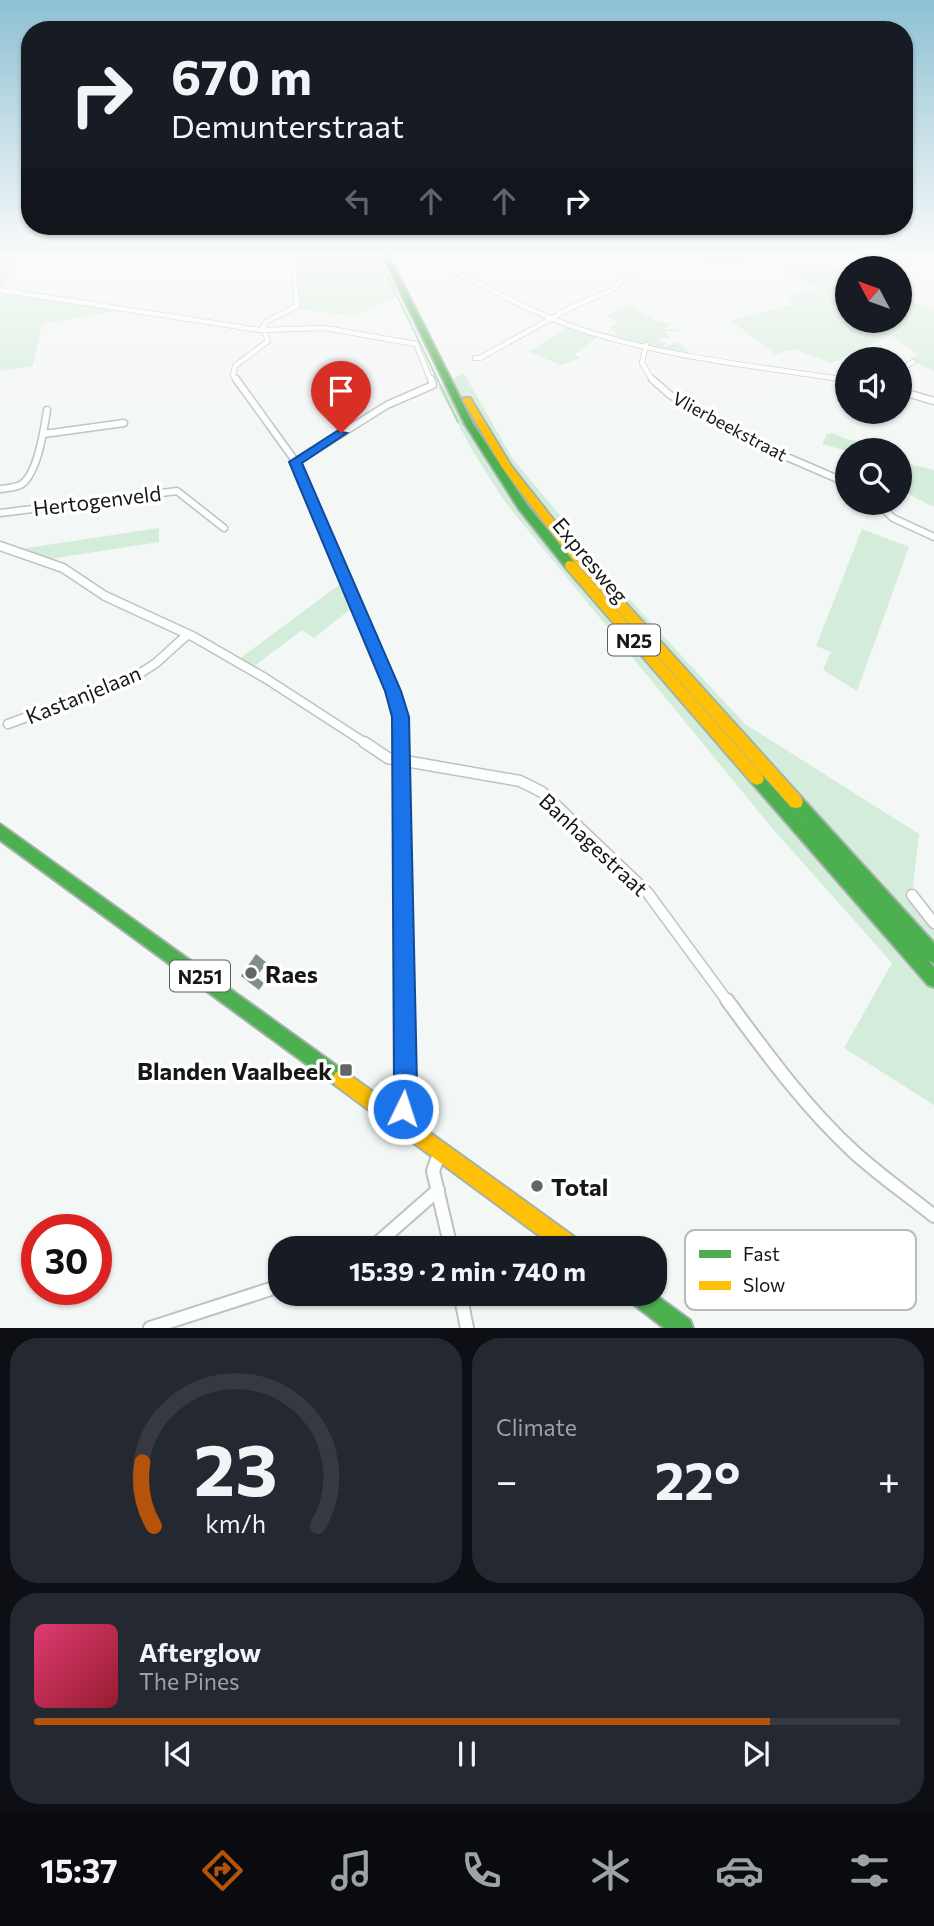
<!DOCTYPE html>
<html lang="en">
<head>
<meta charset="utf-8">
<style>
  body { margin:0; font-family:Commissioner,sans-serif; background:#242831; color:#f1f3f6; height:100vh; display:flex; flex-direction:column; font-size:26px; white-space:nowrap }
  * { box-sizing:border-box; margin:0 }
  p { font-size:23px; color:#9ea1a6 }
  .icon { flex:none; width:38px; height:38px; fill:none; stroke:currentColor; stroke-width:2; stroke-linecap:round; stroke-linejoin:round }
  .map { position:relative; height:1328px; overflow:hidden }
  .drawer { display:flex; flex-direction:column; gap:10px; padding:10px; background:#0d0f14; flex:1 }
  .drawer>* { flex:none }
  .hud { position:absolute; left:21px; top:21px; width:892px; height:214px; border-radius:28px; box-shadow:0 2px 5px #0004; background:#171b24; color:#f1f3f6; overflow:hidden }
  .needle { width:46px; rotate:311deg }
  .fabs { position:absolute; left:835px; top:256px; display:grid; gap:14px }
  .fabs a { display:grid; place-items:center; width:77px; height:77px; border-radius:50%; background:#171b24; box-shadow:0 2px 5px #0004; font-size:35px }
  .speed { position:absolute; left:21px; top:1214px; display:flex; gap:14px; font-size:35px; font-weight:700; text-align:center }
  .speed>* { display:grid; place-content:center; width:91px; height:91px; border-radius:50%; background:#171b24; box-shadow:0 2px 5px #0004; line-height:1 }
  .speed .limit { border:10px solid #d22; background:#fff; color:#111 }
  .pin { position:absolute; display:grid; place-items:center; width:60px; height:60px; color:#fff; margin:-72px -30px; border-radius:50% 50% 50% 0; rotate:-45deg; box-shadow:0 0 7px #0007 }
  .pin .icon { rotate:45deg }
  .me { position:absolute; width:77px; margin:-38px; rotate:4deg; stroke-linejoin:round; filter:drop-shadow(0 0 5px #0008) }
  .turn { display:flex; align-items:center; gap:24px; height:147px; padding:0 35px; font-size:32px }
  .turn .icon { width:91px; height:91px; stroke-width:2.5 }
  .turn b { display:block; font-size:49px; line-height:60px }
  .lanes { display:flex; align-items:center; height:66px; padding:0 35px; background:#0003; justify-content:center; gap:35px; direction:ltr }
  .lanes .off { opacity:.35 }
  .big { font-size:52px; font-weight:700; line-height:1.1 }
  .drawer .widget { flex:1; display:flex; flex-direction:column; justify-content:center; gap:10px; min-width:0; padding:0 24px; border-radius:28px; background:#242831 }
  .drawer .dial { align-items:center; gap:0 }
  .dial svg { height:182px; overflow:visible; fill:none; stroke:#363941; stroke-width:7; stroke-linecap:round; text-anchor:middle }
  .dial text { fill:#f1f3f6; stroke:none }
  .song { display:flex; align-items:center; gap:21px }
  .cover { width:84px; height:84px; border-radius:10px; background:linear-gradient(135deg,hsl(340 70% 55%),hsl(350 70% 35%)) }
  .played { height:7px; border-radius:4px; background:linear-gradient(90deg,#b45309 85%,#363941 85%) }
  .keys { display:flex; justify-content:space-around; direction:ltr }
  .heat { display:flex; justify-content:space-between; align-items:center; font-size:38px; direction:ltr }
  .drawer .tiles { flex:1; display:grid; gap:10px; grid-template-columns:1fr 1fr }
  .widget:last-child { grid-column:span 2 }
  .trip { position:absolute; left:268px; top:1236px; width:399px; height:70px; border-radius:28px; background:#171b24; box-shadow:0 2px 5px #0004; font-weight:700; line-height:70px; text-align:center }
  .tabs { display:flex; height:112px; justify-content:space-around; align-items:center; background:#090b0e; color:#9ea1a6 }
  .tabs .icon { width:49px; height:49px }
  .tabs .on { color:#b45309 }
  .tabs b { font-size:32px; color:#f1f3f6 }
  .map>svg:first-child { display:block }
  .green { fill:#d4edda }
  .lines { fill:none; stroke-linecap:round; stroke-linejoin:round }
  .stream { stroke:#a7d4b3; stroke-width:2 }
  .building { fill:#819087 }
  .street-far4-casing { stroke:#bfc2c0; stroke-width:6 }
  .street-far3-casing { stroke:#bfc2c0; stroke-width:9 }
  .street-far2-casing { stroke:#bfc2c0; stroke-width:11 }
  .street-far1-casing { stroke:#bfc2c0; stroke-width:13 }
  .street-casing { stroke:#bfc2c0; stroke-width:16 }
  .fast-casing { stroke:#a4b2a9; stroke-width:4 }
  .slow-casing { stroke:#a4b2a9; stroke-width:4 }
  .street-far4 { stroke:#fdfefe; stroke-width:4.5 }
  .street-far3 { stroke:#fdfefe; stroke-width:6 }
  .street-far2 { stroke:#fdfefe; stroke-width:8 }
  .street-far1 { stroke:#fdfefe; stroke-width:10 }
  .street { stroke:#fdfefe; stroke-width:12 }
  .fast { fill:#4caf50; fill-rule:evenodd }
  .slow { fill:#ffc107; fill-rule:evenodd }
  .route { fill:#1a73e8; stroke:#114b97; stroke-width:2 }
  .poi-dot { fill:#636664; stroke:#fff; stroke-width:2.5 }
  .labels { text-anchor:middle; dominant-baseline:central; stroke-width:7; stroke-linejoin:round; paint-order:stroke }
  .far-street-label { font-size:18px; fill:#161816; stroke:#fff }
  .shield { fill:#fff; stroke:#5c5d5c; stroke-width:2 }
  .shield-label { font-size:19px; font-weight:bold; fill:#161816 }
  .street-label { font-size:21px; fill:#161816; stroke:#fff }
  .near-poi-label { font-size:24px; font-weight:bold; fill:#161816; stroke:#fff; text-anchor:start }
  .key { fill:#fff; stroke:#b9bab9; stroke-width:2 }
  .key-label { font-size:19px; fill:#161816 }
</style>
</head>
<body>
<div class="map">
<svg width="934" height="1328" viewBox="0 0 934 1328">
  <rect width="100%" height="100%" fill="#f3f7f5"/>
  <path class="green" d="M0,254H20L2,291L118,311L42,324L33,366L0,371Z
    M294,254H376L396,297L357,316L295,309C301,299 296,266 294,254Z
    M696,254H774L778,257L712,266Z
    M908,254L920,260L908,264L913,267L900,271V268H847V320H900V295L934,311V371L910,360L918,355L891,335L831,363L794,349L775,354L730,320L797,304L786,296L819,289L784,269L819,264L829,269Z
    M630,306L658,322L670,323L665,329H679L681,332L665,331L670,338L661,337L658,341L666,343L663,346L664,347L678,342L692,356L600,335L575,354L580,358L561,365L529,352L569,326L618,335L610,328L619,323L605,315Z
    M464,373L512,458L641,612L745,724L919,834L912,895L908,898L934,927V1105L844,1048L892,963L772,828L505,502L474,453L438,387Z
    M833,433L846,439L861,442L869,439L899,448L906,463L934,470V507L900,490V450L847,451L822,444L827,434Z
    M159,528V542L44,560L14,550Z
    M862,529L909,547L857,691L823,670L831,652L816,646Z
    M343,582L353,607L314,638L302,630L253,667L239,659Z"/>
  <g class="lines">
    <path class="stream" d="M377,254L458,422"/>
  </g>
  <path class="building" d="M256,954L267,963L256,977L264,983L259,990L241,976Z"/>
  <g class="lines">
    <defs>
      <path id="street-far4" d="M417,254C469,276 517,307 571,326C660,357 755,366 847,380
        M779,257L811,254
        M0,290L259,330L325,328L416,344L431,381
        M646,345L642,363L653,381
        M475,358H480L572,307L612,290L630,273L666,254
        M900,369L913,362
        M237,381L233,375L235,366L268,341L263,327L266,322L297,306L292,254"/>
      <path id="street-far3" d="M236,379L296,462L329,541
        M652,379L670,395L787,457L847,483
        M840,379L847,380
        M900,391L934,401
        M44,434L124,423
        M296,462L387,405L433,385L431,379
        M0,489C7,488 16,488 22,484C38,472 44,429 47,410
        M876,502L893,518L934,537
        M0,513L177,491L224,528"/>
      <path id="street-far2" d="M329,539L393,691L401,717V744
        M0,546L63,568L105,596L194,637L265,678L367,744
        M8,724L133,678L156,663L188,634"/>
      <path id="street-far1" d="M364,742L388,758L520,781L542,792L647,892L728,1002
        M401,742L404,1002
        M912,895L934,923"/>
      <path id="street" d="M727,1000C766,1053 805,1107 854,1152C879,1175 908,1195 934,1216
        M399,1121L405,1084L404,1000
        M440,1151L433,1171L451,1248
        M372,1248L438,1190
        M460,1293L467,1328
        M150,1328L280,1286"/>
      <path id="fast" d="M382,254H388L473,424L527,505L574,562L575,565L574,568H566L519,509L465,424Z
        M757,773L762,775L860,884L791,807L789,802L791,797L796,796L801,797L934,943V963L929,961L934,967V987L928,985L752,783L750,779L752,775Z
        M0,824L347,1073L350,1079L347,1085L341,1088L335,1085L0,840Z
        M625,1293H653L690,1320L693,1328H664L628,1300Z"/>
      <path id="slow" d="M464,398H470L511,466L575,547L801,797L803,802L801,807L796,808L791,807L567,553L502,467L463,400Z
        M570,561L574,562L762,775L764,779L762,783L757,785L752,783L566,568L565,565L566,562Z
        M341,1070L347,1073L580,1241L583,1248H556L335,1085L332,1079L335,1073Z"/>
    </defs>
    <use href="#street-far4" class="street-far4-casing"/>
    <use href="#street-far3" class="street-far3-casing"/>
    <use href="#street-far2" class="street-far2-casing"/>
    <use href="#street-far1" class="street-far1-casing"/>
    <use href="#street" class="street-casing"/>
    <use href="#fast" class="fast-casing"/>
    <use href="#slow" class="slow-casing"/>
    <use href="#street-far4" class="street-far4"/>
    <use href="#street-far3" class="street-far3"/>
    <use href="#street-far2" class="street-far2"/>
    <use href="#street-far1" class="street-far1"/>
    <use href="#street" class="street"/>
    <use href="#fast" class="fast"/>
    <use href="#slow" class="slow"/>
  </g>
  <linearGradient id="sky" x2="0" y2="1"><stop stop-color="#8ec1d3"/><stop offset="0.58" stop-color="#fafbfa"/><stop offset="1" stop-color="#fafbfa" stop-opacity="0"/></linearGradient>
  <rect width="934" height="439" fill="url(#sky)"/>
  <path class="route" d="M337,431L347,433L302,463L401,691L409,717L417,1084L411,1117L403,1121L395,1117L391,1109L394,1084L392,717L385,691L289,462Z"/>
  <g class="poi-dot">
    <circle cx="251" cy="973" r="7"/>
    <rect x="339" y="1063" width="14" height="14" rx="3.5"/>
    <circle cx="537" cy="1186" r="7"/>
  </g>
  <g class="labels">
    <g class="far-street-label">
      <text transform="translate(730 426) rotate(28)">Vlierbeekstraat</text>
    </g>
    <g class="shield">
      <rect x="608" y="624.5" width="52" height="31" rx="5"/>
      <rect x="170" y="960.5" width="60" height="31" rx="5"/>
    </g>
    <g class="shield-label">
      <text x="634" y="640">N25</text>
      <text x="200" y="976">N251</text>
    </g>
    <g class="street-label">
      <text transform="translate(97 500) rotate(-7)">Hertogenveld</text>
      <text transform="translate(591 560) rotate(50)">Expresweg</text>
      <text transform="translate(83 694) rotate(-22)">Kastanjelaan</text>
      <text transform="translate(594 844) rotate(43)">Banhagestraat</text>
    </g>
    <g class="near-poi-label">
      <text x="265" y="973">Raes</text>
      <text x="332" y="1070" text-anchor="end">Blanden Vaalbeek</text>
      <text x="551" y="1186">Total</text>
    </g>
  </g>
  <rect x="685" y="1230" width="231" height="80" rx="10" class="key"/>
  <rect x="699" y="1250" width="32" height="8" fill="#4caf50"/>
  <rect x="699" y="1281" width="32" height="9" fill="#ffc107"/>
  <g class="key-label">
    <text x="743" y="1261">Fast</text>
    <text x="743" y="1292">Slow</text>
  </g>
</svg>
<div class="fabs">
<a><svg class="needle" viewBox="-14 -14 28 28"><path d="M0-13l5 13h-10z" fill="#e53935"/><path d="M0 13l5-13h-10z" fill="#9ea1a6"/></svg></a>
<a><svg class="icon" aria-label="sound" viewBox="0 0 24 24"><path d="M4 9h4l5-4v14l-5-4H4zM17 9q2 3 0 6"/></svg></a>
<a><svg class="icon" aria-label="search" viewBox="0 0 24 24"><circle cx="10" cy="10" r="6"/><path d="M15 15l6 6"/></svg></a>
</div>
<div class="speed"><div class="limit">30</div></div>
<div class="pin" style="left:341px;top:433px;background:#d93025"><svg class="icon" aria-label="arrive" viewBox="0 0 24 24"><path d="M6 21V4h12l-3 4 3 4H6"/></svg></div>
<svg class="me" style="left:403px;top:1109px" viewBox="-20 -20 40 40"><circle r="17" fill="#1a73e8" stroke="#fff" stroke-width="3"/><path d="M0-11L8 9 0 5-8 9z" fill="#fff"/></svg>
<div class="trip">15:39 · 2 min · 740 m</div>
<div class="hud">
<div class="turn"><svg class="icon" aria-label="right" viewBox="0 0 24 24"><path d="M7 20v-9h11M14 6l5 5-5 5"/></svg><div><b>670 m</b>Demunterstraat</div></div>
<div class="lanes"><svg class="icon off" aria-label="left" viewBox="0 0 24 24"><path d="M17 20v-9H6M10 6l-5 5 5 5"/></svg><svg class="icon off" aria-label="ahead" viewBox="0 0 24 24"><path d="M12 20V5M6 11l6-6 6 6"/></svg><svg class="icon off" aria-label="ahead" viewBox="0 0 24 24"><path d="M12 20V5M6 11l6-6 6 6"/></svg><svg class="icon" aria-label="right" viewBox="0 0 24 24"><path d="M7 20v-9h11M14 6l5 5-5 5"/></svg></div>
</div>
</div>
<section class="drawer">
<div class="tiles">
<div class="widget dial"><svg viewBox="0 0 100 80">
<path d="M14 69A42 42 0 1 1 86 69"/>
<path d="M14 69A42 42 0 0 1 9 41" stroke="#b45309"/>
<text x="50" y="56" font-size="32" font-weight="700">23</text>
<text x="50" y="72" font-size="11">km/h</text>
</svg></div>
<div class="widget"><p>Climate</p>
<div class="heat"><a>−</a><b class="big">22°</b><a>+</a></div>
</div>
<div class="widget">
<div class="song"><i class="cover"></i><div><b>Afterglow</b><p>The Pines</p></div></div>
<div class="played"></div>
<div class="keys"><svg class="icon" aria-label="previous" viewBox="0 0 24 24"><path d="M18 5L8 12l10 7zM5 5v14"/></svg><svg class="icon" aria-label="pause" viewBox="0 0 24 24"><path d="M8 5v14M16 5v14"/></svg><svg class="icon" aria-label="next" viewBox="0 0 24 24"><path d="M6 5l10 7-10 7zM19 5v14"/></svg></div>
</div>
</div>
</section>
<nav class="tabs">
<b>15:37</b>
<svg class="icon on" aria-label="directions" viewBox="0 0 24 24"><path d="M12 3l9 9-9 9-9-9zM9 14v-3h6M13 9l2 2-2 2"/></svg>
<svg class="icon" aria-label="music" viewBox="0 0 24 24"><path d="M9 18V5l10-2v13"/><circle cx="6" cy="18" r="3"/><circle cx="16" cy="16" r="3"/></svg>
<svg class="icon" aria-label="phone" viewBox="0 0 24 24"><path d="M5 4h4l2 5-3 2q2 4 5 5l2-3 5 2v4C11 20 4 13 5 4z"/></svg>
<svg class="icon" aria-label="climate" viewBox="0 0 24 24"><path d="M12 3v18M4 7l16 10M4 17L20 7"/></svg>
<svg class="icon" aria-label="car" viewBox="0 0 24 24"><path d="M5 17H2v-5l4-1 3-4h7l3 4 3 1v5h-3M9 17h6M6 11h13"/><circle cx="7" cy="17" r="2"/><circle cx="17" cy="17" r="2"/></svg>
<svg class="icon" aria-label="filters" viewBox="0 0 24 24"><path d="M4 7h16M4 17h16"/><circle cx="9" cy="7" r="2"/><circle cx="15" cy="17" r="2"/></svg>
</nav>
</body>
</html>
